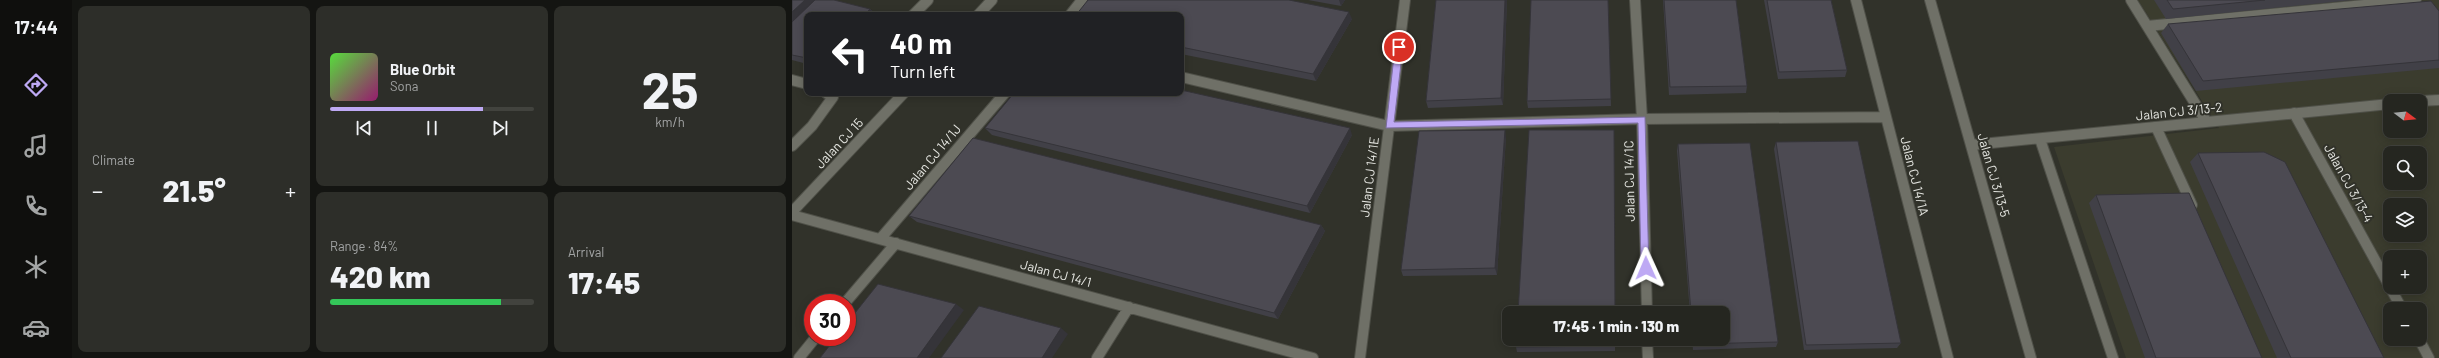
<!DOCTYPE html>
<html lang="en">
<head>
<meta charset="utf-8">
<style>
  body { margin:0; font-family:Barlow,sans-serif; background:#2d2e29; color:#f1f3f6; height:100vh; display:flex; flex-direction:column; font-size:15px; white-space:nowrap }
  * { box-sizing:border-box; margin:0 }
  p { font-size:13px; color:#a3a5a5 }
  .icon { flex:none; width:22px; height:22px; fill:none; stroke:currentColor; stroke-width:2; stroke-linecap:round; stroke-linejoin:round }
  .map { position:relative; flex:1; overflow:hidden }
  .side { display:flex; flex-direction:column; gap:6px; padding:6px; background:#141512; width:720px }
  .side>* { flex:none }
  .guide { position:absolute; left:12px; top:12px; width:380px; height:84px; border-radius:8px; box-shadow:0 2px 10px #0003,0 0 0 1px #42433e; background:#202124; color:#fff; overflow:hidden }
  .needle { width:26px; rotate:106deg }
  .buttons { position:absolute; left:1591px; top:94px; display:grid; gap:8px }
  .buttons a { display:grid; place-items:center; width:44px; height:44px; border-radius:8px; background:#252620; box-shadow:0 2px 10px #0003,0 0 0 1px #42433e; font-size:20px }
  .speed { position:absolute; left:12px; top:294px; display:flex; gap:8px; font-size:20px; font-weight:700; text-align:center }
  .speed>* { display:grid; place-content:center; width:52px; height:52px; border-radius:50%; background:#252620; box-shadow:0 2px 10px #0003,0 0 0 1px #42433e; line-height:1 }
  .speed .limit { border:6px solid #d22; background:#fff; color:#111 }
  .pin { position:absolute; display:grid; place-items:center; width:34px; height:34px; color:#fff; margin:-17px; border:2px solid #fff; border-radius:50%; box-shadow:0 1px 4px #0007 }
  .me { position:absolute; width:44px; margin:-22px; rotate:359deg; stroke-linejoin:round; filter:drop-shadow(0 0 3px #0008) }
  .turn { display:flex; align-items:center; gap:14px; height:84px; padding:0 20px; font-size:18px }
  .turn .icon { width:52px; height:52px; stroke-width:2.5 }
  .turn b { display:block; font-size:28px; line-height:34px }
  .big { font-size:30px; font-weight:800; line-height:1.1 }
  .side .tile { flex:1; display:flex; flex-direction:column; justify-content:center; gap:6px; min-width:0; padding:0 14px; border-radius:8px; background:#2d2e29 }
  .side .dial { align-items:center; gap:0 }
  .dial b { font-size:52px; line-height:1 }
  .song { display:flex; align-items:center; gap:12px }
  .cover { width:48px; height:48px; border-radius:6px; background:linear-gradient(135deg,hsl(110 70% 55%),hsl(320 70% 35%)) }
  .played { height:4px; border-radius:2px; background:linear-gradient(90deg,#bea9f4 75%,#42433e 75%) }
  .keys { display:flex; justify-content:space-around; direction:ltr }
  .heat { display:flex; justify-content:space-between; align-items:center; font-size:22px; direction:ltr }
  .charge { height:6px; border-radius:3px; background:linear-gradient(90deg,#34c759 84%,#42433e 0) }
  .side .tiles { flex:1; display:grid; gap:6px; grid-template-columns:repeat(3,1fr) }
  .tile:first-child { grid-row:span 2 }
  .trip { position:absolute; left:710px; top:306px; width:228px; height:40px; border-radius:8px; background:#252620; box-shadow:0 2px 10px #0003,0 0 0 1px #42433e; font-weight:800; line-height:40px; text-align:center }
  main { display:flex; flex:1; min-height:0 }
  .dock { display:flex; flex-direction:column; width:72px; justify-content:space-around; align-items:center; background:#0f0f0d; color:#a3a5a5 }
  .dock .icon { width:28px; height:28px }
  .dock .active { color:#bea9f4 }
  .dock b { font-size:18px; color:#f1f3f6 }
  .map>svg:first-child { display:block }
  .built { fill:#3b3c2e; fill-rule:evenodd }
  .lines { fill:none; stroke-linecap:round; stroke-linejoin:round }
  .service-casing { stroke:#4f5048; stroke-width:12 }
  .minor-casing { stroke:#4f5048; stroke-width:12 }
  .tertiary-casing { stroke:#4f5048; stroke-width:12 }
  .service { stroke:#6f7067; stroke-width:10 }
  .minor { stroke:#6f7067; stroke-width:10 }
  .tertiary { stroke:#6f7067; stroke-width:10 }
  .wall { fill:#414047 }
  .shaded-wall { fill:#353439 }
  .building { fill:#4c4a52; stroke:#353439 }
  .route { fill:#bea9f4; stroke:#7c6e9f }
  .labels { text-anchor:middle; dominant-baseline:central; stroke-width:4; stroke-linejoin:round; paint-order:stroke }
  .street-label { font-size:13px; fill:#e7e8e3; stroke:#31322a }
</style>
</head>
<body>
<main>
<nav class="dock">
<b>17:44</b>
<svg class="icon active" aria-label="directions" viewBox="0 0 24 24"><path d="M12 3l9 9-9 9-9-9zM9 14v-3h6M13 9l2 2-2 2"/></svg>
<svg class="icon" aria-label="music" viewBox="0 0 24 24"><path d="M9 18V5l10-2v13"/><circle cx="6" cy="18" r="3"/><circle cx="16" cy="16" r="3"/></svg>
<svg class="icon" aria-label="phone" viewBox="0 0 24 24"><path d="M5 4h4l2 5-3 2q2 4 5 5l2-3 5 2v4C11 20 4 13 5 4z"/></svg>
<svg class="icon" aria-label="climate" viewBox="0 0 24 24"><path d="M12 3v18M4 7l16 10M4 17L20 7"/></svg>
<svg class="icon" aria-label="car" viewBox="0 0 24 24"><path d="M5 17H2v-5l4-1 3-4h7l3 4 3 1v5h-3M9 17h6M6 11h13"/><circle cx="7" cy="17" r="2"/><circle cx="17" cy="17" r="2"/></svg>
</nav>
<section class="side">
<div class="tiles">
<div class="tile"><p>Climate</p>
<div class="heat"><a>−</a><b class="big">21.5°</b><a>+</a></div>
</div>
<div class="tile">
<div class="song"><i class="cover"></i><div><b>Blue Orbit</b><p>Sona</p></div></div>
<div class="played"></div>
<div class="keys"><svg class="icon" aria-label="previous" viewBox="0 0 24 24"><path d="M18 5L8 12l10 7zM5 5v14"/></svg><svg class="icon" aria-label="pause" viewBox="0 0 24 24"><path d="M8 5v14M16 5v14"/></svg><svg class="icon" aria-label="next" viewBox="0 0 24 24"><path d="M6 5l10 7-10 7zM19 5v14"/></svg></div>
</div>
<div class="tile dial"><b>25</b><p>km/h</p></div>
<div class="tile"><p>Range · 84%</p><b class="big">420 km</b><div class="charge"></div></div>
<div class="tile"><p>Arrival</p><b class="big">17:45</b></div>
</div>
</section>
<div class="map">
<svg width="1647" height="358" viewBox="0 0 1647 358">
  <rect width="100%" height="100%" fill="#31322a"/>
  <path class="built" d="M1346,0H1647V358H1334L1262,147L1427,128ZM1598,101H1628V131H1598ZM1598,153H1628V183H1598ZM1598,205H1628V235H1598ZM1598,257H1628V287H1598ZM1598,309H1628V339H1598Z"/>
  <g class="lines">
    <defs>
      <path id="service" d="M1339,0L1414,121
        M1355,26L1624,0
        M1364,127L1400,205"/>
      <path id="minor" d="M843,0L850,119L855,313
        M1064,0L1156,358
        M1138,0L1239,358
        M121,15L136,0
        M278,15L290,0
        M389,77L597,126L850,119L1094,117
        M0,80L15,84
        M1628,101L1647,100
        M1502,113L1610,309
        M1248,139L1321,358
        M1179,145L1598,104
        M0,146L20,126L41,97L34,93
        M0,215L521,358
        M89,238L213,93
        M53,303L104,243
        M855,339L856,358
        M1627,339L1637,358
        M7,358L24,337
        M305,358L337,307
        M568,358L613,0"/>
      <path id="tertiary" d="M186,15L200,0
        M0,212L112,93"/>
    </defs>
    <use href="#service" class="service-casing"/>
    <use href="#minor" class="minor-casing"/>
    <use href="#tertiary" class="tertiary-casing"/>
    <use href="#service" class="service"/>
    <use href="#minor" class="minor"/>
    <use href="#tertiary" class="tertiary"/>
  </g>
  <path class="wall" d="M0,0L78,9L85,15H15V64L0,60Z
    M516,0H553L549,6Z
    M644,0H715L711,105L636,108L634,101Z
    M816,0L819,106L736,108L735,101Z
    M871,0H944L955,86L954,93L877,95Z
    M972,0H1039L1055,70L1053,77L986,79Z
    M1362,0H1561L1374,19Z
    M1647,11V68L1404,91L1369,33L1376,24Z
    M389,15L560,19L524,81L389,54Z
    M193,128L560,135L518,213L200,135Z
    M714,137L705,275L611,276L609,270Z
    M984,142L1109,343L1105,348L1012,350L982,149Z
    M886,144L986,342L984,347L901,350L900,339H931V313H898L885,151Z
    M1406,153L1592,358H1485L1398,162Z
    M1304,195L1470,358H1353L1297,203Z
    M117,216L529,225L533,231L486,319L125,222Z
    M823,339V351L725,352L724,347Z"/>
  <path class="shaded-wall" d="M13,0H28L0,27V12Z
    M547,0H553L549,6Z
    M713,0H715L711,105L709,98Z
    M78,9L85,15H72Z
    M557,12L560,19L524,81L521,74Z
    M558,128L560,135L518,213L515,206Z
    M713,130L714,137L705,275L703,268Z
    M529,225L533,231L486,319L482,313Z
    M164,304L172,310L137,358H125Z
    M269,328L276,334L260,358H250Z"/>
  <path class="building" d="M0,0H13L0,12Z
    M23,0H42L78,9L72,15H15V58L0,55V22Z
    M296,0H497L557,12L521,74L389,47V15H284Z
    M644,0H713L709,98L634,101Z
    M739,0H816L819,99L735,101Z
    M872,0H944L955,86L878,87Z
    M975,0H1039L1055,70L987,72Z
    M1375,0H1473L1381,9Z
    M1639,1L1647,11V60L1411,81L1376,24Z
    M389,90L558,128L515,206L193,128L222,93H389Z
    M713,130L703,268L609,270L627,131Z
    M737,130H822L823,313H726Z
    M181,138L529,225L482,313L117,216Z
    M1066,141L1109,343L1014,345L984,142Z
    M958,143L986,342L902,344V339H931V313H899L886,144Z
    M1472,152L1493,162L1592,358H1499L1406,153Z
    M1397,193L1470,358H1364L1304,195Z
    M86,284L164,304L125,358H28L44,337H55V323Z
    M187,306L269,328L250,358H149Z
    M725,339H823V346L724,347Z"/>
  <path class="route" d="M607,44L611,47L602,122L853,117L857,271H850L849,268L846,123L594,128L603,47Z"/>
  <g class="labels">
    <g class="street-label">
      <text transform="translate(1387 111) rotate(-6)">Jalan CJ 3/13-2</text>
      <text transform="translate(47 143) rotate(-47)">Jalan CJ 15</text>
      <text transform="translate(140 157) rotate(-50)">Jalan CJ 14/1J</text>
      <text transform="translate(1202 175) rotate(74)">Jalan CJ 3/13-5</text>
      <text transform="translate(1123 176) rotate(76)">Jalan CJ 14/1A</text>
      <text transform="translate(577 177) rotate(-83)">Jalan CJ 14/1E</text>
      <text transform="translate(837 181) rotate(-91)">Jalan CJ 14/1C</text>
      <text transform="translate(1557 183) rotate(61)">Jalan CJ 3/13-4</text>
      <text transform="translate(264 273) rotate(15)">Jalan CJ 14/1</text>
    </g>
  </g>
</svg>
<div class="buttons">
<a><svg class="needle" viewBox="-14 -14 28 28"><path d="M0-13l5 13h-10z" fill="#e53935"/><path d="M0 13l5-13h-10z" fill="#a3a5a5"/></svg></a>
<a><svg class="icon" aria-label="search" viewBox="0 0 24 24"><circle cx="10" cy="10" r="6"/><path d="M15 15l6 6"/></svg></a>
<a><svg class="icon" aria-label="layers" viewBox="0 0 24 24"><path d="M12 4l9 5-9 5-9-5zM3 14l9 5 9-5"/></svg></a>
<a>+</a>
<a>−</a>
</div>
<div class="speed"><div class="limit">30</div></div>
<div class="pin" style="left:607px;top:47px;background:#d93025"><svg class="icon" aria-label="arrive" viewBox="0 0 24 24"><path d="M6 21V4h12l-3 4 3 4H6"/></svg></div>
<svg class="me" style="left:854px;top:268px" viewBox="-20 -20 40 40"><path d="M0-17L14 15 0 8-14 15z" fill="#bea9f4" stroke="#fff" stroke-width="4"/></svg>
<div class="trip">17:45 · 1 min · 130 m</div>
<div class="guide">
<div class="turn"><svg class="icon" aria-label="left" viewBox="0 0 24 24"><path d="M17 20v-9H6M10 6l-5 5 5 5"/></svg><div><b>40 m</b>Turn left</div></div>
</div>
</div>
</main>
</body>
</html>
